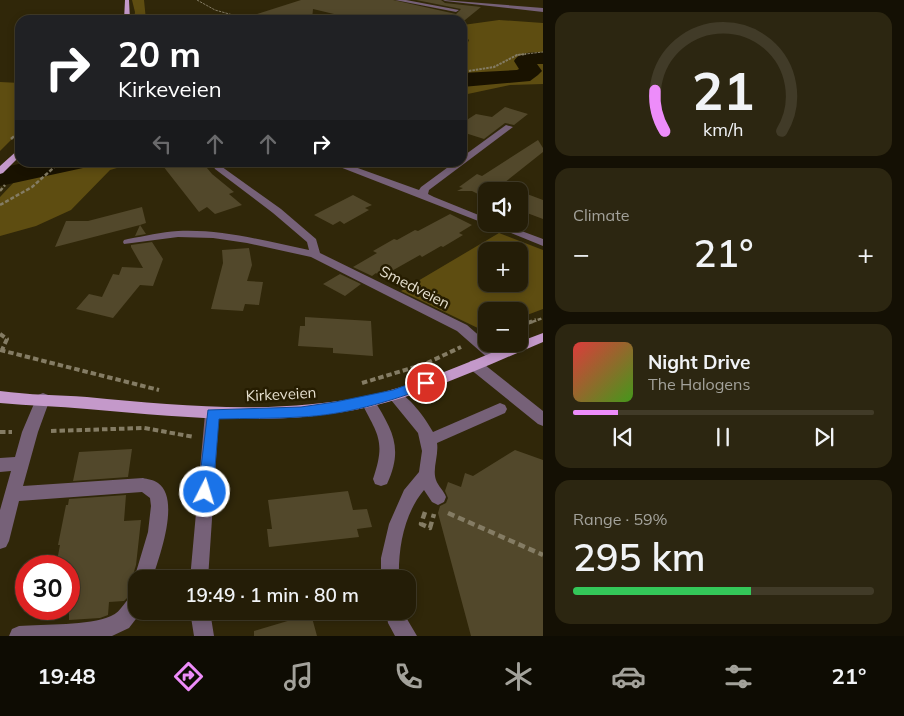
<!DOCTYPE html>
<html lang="en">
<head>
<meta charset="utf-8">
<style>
  body { margin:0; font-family:Mulish,sans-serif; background:#2c2611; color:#f1f3f6; height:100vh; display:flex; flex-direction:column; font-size:19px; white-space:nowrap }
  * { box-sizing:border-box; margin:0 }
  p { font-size:16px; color:#a3a29b }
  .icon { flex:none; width:28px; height:28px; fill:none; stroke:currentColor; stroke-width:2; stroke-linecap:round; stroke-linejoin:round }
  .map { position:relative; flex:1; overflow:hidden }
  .details { display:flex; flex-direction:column; gap:12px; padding:12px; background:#141004; width:361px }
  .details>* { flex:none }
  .banner { position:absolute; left:15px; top:15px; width:452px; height:152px; border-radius:15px; box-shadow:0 2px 8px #0003,0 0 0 1px #413b28; background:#202124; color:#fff; overflow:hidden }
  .tools { position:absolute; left:478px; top:182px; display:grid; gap:10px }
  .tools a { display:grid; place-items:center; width:50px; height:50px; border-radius:10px; background:#241d07; box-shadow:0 2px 8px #0003,0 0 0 1px #413b28; font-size:25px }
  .speed { position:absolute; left:15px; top:555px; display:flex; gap:10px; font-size:25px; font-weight:700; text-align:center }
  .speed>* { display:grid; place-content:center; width:65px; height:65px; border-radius:50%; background:#241d07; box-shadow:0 2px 8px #0003,0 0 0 1px #413b28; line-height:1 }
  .speed .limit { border:8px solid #d22; background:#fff; color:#111 }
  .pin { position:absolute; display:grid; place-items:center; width:42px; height:42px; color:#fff; margin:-21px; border:2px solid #fff; border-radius:50%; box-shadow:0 1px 5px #0007 }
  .me { position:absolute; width:55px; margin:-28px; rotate:5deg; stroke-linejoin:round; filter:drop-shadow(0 0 4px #0008) }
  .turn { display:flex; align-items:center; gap:18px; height:105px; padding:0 20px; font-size:22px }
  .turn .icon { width:65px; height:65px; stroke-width:2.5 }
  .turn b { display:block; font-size:35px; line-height:42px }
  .lanes { display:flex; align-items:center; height:48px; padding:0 20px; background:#0003; justify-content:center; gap:25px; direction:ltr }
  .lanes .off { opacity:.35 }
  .big { font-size:38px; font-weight:600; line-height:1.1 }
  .details .widget { flex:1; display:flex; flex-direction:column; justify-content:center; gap:8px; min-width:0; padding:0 18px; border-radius:15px; background:#2c2611 }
  .details .dial { align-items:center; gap:0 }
  .dial svg { height:130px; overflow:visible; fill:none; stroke:#413b28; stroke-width:7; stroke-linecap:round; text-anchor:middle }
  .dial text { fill:#f1f3f6; stroke:none }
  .song { display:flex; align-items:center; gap:15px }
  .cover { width:60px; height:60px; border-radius:8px; background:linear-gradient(135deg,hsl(0 70% 55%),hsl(100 70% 35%)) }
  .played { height:5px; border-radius:2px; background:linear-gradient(90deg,#ed8cfa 15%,#413b28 15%) }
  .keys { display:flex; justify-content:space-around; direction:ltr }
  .heat { display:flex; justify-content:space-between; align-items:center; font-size:28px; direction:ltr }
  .charge { height:8px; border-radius:4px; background:linear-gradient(90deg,#34c759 59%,#413b28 0) }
  .trip { position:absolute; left:128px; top:570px; width:288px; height:50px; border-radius:15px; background:#241d07; box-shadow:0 2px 8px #0003,0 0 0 1px #413b28; font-weight:600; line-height:50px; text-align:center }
  .dock { display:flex; height:80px; justify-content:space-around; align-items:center; background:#0e0c03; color:#a3a29b }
  .dock .icon { width:35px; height:35px }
  .dock .current { color:#ed8cfa }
  .dock b { font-size:22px; color:#f1f3f6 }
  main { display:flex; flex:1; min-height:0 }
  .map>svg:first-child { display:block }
  .green { fill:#5e4d11; fill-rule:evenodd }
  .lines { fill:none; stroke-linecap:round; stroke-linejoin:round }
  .river { fill:#191200; fill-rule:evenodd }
  .building { fill:#52482b }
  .path-far4 { stroke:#847c64; stroke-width:1; stroke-dasharray:2.5 1; stroke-linecap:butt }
  .path-far3 { stroke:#847c64; stroke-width:2; stroke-dasharray:2.5 1; stroke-linecap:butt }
  .path-far2 { stroke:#847c64; stroke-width:2.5; stroke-dasharray:4 2; stroke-linecap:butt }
  .path-far1 { stroke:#847c64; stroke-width:4; stroke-dasharray:5.5 3; stroke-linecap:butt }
  .path { stroke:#847c64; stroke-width:4.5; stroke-dasharray:7 4; stroke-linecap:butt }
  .minor { fill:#766178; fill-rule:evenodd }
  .major { fill:#c499ca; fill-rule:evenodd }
  .route { fill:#1a73e8; stroke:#114b97 }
  .labels { text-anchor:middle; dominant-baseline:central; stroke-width:5; stroke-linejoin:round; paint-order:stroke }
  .street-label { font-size:15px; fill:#e6e0cf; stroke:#261d01 }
</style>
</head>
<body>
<main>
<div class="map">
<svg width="543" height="636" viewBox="0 0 543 636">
  <rect width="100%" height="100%" fill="#302709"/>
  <path class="green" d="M132,0H144L146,20H134L135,12Z
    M499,20L543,23V84L510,85L463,95V49L466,47L469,40L463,34V25Z
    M0,82L20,83V131L0,151Z
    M32,163V162L134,163L110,170L71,210L36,226L0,236V197Z
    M499,233L543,250V309L519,318V311H486V330L484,331L401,291ZM486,251H519V284H486Z"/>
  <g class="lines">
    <path class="river" d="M543,52V64H537L542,71L538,75L530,81L462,87V73L517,70L519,69L514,61C520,51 532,53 543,52Z
      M28,162H87L83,168L0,186V168Z"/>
  </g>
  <path class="building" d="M301,0H393L456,14L461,9L416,0H441L445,3L481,7L465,20H359L313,9L312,20H251V16Z
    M505,107L528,114L514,125L505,123L484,139L462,132V123L476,114L492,117Z
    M538,140L543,148V152L494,191H485L480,195L472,191H457L463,188L459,187L477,174L482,176Z
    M180,162H202L212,174L234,192L229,194L242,205L215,214L207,207L199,212L163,166Z
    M519,191L543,200V219L519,210Z
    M353,195L372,205L365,208L369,210L344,224L340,221L333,225L314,215Z
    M142,207L146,223L140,225L146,234L135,236L140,225L55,247L66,221H88Z
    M450,214L472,225L459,233L463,235L443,247L441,246L422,257L420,255L381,277L376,273L372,276L353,267L377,253L373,251L394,239L397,240L415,230L418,231Z
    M152,242L163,259L153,286L140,285L113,318L76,309L89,294L102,297L113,274L119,275L122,267L143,268L131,247V245Z
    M249,248L252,265L247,281L263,282L259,305L245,304L243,311L211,309L223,263L222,250Z
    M340,274L361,284L345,296L323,284Z
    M305,317L371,321L373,356L333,353V348L298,346L300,326H305Z
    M132,449L128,477L73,481L79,452Z
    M515,450L543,460V636H471L438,513L440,506L446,503L448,498L445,491L448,482L461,487L465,473L473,476Z
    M348,491L353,510L367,509L372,527L357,529L359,537L269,547L267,529H272L268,500Z
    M126,495L124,521L141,520L136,565L132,578L133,592L124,601L109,602L108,615L100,618L69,620V566H56L60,545H58L66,505H68L69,499Z
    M311,614L317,636H254V631Z"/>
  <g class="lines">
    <path class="path-far4" d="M197,0L215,10L240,17
      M517,55L543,52"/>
    <path class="path-far3" d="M462,72L494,67L517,55L526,54"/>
    <path class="path-far2" d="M11,139L20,131
      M0,191L5,185
      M0,205L32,187L60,162
      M532,322L543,318"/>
    <path class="path-far1" d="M519,326L536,320
      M0,334L7,339L2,350
      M0,350L159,390
      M362,383L425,364L461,347
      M51,431L144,428L194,437
      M0,432H12"/>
    <path class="path" d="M425,512L421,524L430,528L434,514
      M448,513L543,555"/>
    <path class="minor" d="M395,0H406L459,10L456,12Z
      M443,0L543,8V12L445,1Z
      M506,125L513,127L429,190L428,194L434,197L486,218V224L327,162H341L419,190L421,187L455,162H462V157Z
      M218,164L281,209L316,239L320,253L467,325L500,354L502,357L500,360H490L457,331L311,257L247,243L213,238L178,237L124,244L123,242L124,240L128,239C145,236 161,232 178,231C223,229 265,241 309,250L307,242L273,213L215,169L214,167Z
      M489,224H503L543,239V246Z
      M475,360L480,361L543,411V426L538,424L470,369L468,365L470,361Z
      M394,390C408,394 426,419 433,432L500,403L505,405L507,409L505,413L437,443C439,455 432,469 436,480C438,486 444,491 446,497L444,502L438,505L432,502L424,490C404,514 398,548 399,579H381V558L389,524L404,490L419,472L422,451L418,433L387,395L389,391Z
      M43,393L48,395L50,399L38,432L23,486L143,478C147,479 154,480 158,483C181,499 159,558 152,579H136V585L134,579L148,532L151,506L150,498L142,492L19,501L9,541L6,547L0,549V510L11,471L0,472V458L15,457L22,432L36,399L38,395Z
      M368,396L373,398C392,430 404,447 387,484L381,486L375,484L373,479C386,441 378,435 361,402L363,398Z
      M212,408L217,410L219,414L208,579H190L205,414L207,410Z
      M136,593V611H142L129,628L112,636H9L12,629L19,626C44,624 89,626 111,616C122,612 125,598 136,593Z
      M190,611H210L214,636H194Z
      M386,611H406L407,619L417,636H395L388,623Z"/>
    <path class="major" d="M125,0H129L130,20H124Z
      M20,148V156L3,173L0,174V166Z
      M543,333V342C486,366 429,393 369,407C276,428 181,417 87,409C58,406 29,406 0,403V391C29,395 58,395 87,397C181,406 274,415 367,396C418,385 466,363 514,344H519V342Z"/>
  </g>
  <path class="route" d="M426,378L431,379L433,383L431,386C389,402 345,415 300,417C273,419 246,418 219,419L213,492L211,496L205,498L200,496L198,492L208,410L301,407L335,402L393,390Z"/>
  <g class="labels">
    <g class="street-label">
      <text transform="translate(415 287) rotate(27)">Smedveien</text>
      <text transform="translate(281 394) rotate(-3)">Kirkeveien</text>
    </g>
  </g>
</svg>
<div class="tools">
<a><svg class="icon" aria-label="sound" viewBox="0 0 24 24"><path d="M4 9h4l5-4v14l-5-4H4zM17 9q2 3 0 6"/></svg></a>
<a>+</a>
<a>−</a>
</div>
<div class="speed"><div class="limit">30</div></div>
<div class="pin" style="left:426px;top:383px;background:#d93025"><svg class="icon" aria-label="arrive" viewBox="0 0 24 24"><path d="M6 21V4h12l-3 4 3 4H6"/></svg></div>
<svg class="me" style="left:205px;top:492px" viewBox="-20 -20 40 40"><circle r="17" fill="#1a73e8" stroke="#fff" stroke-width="3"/><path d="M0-11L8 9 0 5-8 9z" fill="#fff"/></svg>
<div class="trip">19:49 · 1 min · 80 m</div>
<div class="banner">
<div class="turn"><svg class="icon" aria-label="right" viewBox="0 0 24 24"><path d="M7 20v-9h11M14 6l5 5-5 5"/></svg><div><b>20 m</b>Kirkeveien</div></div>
<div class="lanes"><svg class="icon off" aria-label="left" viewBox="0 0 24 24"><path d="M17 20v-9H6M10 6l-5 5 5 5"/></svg><svg class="icon off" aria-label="ahead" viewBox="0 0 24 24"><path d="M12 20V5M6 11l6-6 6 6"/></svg><svg class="icon off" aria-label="ahead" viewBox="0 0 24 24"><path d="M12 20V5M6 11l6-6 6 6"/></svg><svg class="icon" aria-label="right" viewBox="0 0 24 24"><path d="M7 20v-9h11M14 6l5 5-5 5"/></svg></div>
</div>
</div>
<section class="details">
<div class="widget dial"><svg viewBox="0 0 100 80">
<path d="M14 69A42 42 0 1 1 86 69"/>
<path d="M14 69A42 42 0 0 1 8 44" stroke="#ed8cfa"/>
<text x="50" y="56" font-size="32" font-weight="700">21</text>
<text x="50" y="72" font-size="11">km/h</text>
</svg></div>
<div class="widget"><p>Climate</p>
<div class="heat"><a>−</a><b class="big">21°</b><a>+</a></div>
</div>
<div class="widget">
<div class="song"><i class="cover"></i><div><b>Night Drive</b><p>The Halogens</p></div></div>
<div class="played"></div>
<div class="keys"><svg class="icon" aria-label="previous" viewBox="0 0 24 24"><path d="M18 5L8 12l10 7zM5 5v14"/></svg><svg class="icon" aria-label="pause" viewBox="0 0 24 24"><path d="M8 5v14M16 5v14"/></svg><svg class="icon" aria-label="next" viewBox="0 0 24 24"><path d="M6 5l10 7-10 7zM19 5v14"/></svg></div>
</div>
<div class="widget"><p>Range · 59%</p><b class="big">295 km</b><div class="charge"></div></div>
</section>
</main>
<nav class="dock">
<b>19:48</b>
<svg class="icon current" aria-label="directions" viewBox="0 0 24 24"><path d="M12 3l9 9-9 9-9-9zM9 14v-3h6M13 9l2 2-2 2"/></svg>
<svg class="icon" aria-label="music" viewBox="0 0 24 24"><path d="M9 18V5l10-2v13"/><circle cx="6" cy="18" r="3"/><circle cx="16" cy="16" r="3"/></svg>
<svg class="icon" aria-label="phone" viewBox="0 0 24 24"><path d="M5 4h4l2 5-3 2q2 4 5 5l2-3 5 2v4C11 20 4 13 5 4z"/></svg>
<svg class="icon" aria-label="climate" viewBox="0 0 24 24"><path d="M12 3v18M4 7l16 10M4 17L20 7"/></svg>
<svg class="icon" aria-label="car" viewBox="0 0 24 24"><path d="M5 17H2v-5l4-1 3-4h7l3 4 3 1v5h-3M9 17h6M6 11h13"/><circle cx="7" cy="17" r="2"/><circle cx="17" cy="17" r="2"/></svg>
<svg class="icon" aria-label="filters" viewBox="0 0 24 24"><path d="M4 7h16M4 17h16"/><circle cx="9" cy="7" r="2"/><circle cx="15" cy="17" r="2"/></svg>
<b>21°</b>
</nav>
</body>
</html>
